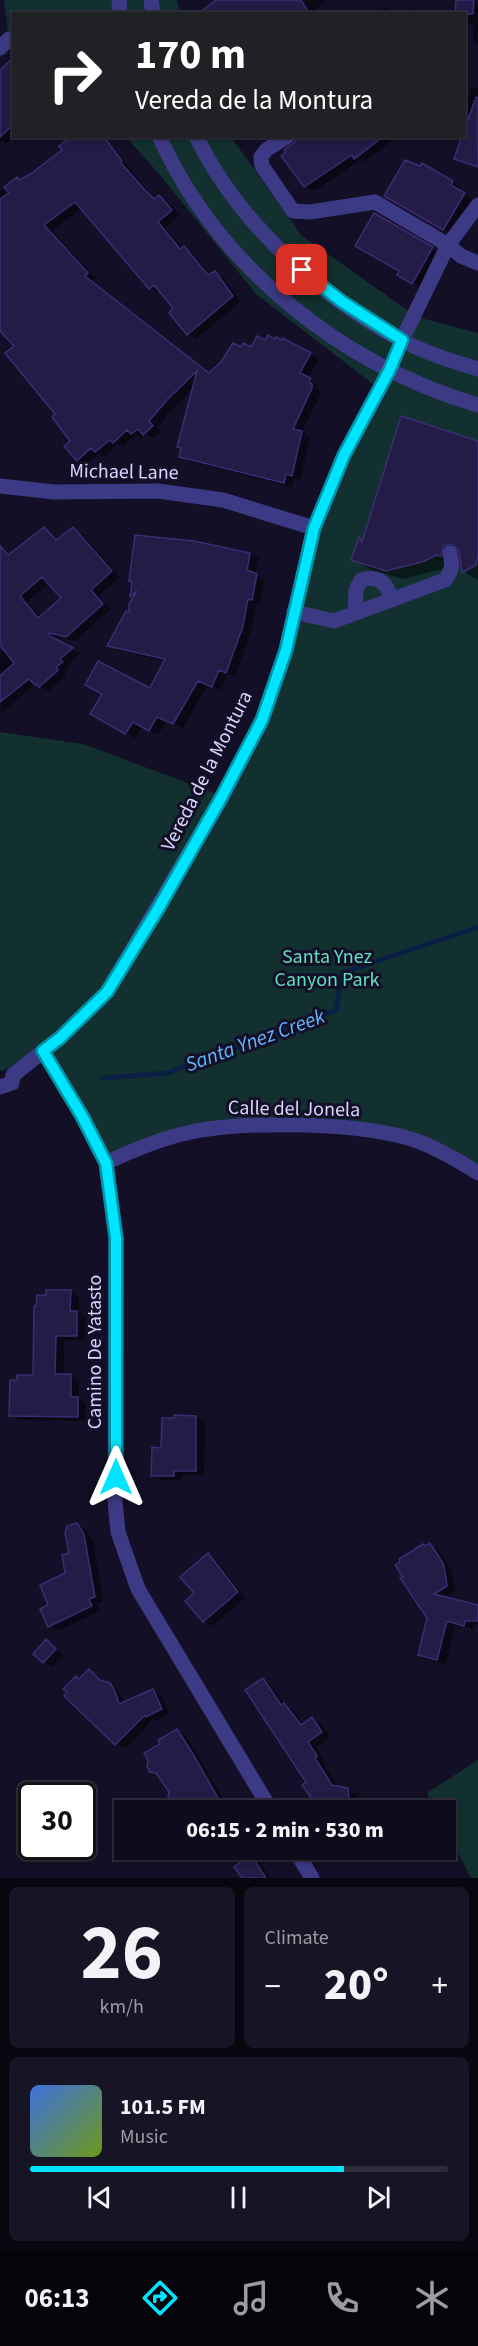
<!DOCTYPE html>
<html lang="en">
<head>
<meta charset="utf-8">
<style>
  body { margin:0; font-family:"Source Sans 3",sans-serif; background:#171425; color:#f1f3f6; height:100vh; display:flex; flex-direction:column; font-size:22px; white-space:nowrap }
  * { box-sizing:border-box; margin:0 }
  p { font-size:20px; color:#9b9ba3 }
  .icon { flex:none; width:33px; height:33px; fill:none; stroke:currentColor; stroke-width:2; stroke-linecap:round; stroke-linejoin:round }
  .map { position:relative; height:1878px; overflow:hidden }
  .details { display:flex; flex-direction:column; gap:9px; padding:9px; background:#08060f; flex:1 }
  .details>* { flex:none }
  .guide { position:absolute; left:12px; top:12px; width:454px; height:126px; border-radius:0px; box-shadow:0 3px 9px #0003,0 0 0 2px #2e2b3b; background:#202124; color:#fff; overflow:hidden }
  .speed { position:absolute; left:18px; top:1782px; display:flex; gap:12px; font-size:30px; font-weight:700; text-align:center }
  .speed>* { display:grid; place-content:center; width:78px; height:78px; border-radius:50%; background:#0e0b1c; box-shadow:0 3px 9px #0003,0 0 0 2px #2e2b3b; line-height:1 }
  .speed .limit { border:3px solid #111; border-radius:9px; background:#fff; color:#111 }
  .pin { position:absolute; display:grid; place-items:center; width:51px; height:51px; color:#fff; margin:-26px; border-radius:12px; box-shadow:0 3px 9px #0006 }
  .me { position:absolute; width:66px; margin:-33px; rotate:0deg; stroke-linejoin:round; filter:drop-shadow(0 0 4px #0008) }
  .turn { display:flex; align-items:center; gap:21px; height:126px; padding:0 24px; font-size:27px }
  .turn .icon { width:78px; height:78px; stroke-width:2.5 }
  .turn b { display:block; font-size:42px; line-height:51px }
  .big { font-size:45px; font-weight:800; line-height:1.1 }
  .details .widget { flex:1; display:flex; flex-direction:column; justify-content:center; gap:9px; min-width:0; padding:0 21px; border-radius:9px; background:#171425 }
  .details .dial { align-items:center; gap:0 }
  .dial b { font-size:78px; line-height:1 }
  .song { display:flex; align-items:center; gap:18px }
  .cover { width:72px; height:72px; border-radius:9px; background:linear-gradient(135deg,hsl(220 70% 55%),hsl(80 70% 35%)) }
  .played { height:6px; border-radius:3px; background:linear-gradient(90deg,#00e5ff 75%,#2e2b3b 75%) }
  .keys { display:flex; justify-content:space-around; direction:ltr }
  .heat { display:flex; justify-content:space-between; align-items:center; font-size:33px; direction:ltr }
  .details .tiles { flex:1; display:grid; gap:9px; grid-template-columns:1fr 1fr }
  .widget:last-child { grid-column:span 2 }
  .trip { position:absolute; left:114px; top:1800px; width:342px; height:60px; border-radius:0px; background:#0e0b1c; box-shadow:0 3px 9px #0003,0 0 0 2px #2e2b3b; font-weight:800; line-height:60px; text-align:center }
  .menu { display:flex; height:96px; justify-content:space-around; align-items:center; background:#06040b; color:#9b9ba3 }
  .menu .icon { width:42px; height:42px }
  .menu .selected { color:#00e5ff }
  .menu b { font-size:27px; color:#f1f3f6 }
  .map>svg:first-child { display:block }
  .green { fill:#12302f }
  .shadow { fill:#0007; fill-rule:evenodd }
  .lines { fill:none; stroke-linecap:round; stroke-linejoin:round }
  .stream { stroke:#0a1f44; stroke-width:5 }
  .building { fill:#241b47; stroke:#3b2d73; stroke-width:1.5; fill-rule:evenodd }
  .minor { stroke:#3d3a85; stroke-width:15 }
  .route-casing { stroke:#0095a6; stroke-width:15 }
  .route { stroke:#00e5ff; stroke-width:10 }
  .labels { text-anchor:middle; dominant-baseline:central; stroke-width:6; stroke-linejoin:round; paint-order:stroke }
  .street-label { font-size:20px; fill:#d9d4ff; stroke:#130f26 }
  .park-label { font-size:20px; fill:#5fe0c0; stroke:#130f26 }
  .water-label { font-size:21px; font-style:italic; fill:#62b6ff; stroke:#130f26 }
</style>
</head>
<body>
<div class="map">
<svg width="478" height="1878" viewBox="0 0 478 1878">
  <rect width="100%" height="100%" fill="#130f26"/>
  <path class="green" d="M4,0H176L181,13L14,14L13,42L9,39Z
    M126,137H231L301,235L417,317L478,333V1178L415,1146L349,1134L279,1131L221,1133L172,1140L104,1169L38,1058L0,1071V732L83,744L225,797L265,721L320,529L350,456L382,391L256,294L160,175Z
    M478,1760V1878H471L446,1829V1810H436L427,1793Z"/>
  <path class="shadow" d="M213,0H327L313,11L314,14H216Z
    M457,0H478V44L473,41L474,23H465V14Z
    M386,7L394,12L395,14H377Z
    M413,9L420,14H407Z
    M14,59V136L7,143L0,141V73Z
    M472,87L478,88V168L454,157L461,136H465V107Z
    M74,136H104L152,196L156,200L159,197L168,202L180,215L165,228L183,248L192,253L211,275L215,273L224,278L240,302L196,339L188,334L175,308L161,291L158,293L150,288L82,208L52,231L96,278L93,281L210,373L241,349H252L266,343L283,342L284,340L319,359L308,379L318,385L316,388L321,391V393L302,432L310,437L300,479L294,478L292,487L189,461L180,456L194,386L157,427L161,431L153,438L145,434L140,438L136,435L123,447L118,444L105,456L99,453L87,465L78,460L72,441L57,414L16,346L0,329V192L17,179L20,181L30,176L64,150Z
    M298,136H398L364,162L360,160L314,191L305,186Z
    M422,165L461,187L458,191L473,199L452,234L386,196Z
    M374,215L441,254L421,287L399,274L401,270Z
    M478,442V580L464,572L462,552L457,560L442,569L403,579L369,569L353,559L360,539L364,541Z
    M44,529L58,540L73,529L82,534L120,577L98,596L111,609L75,641L58,637L56,641L80,653L68,665L70,667L64,673L66,676L49,691L36,684L1,713L0,653L12,642L0,628V553L3,550L11,555ZM49,583L63,598L41,617L27,602Z
    M194,543L250,554L259,559L255,574L265,580L260,604L257,603L251,631L235,677L228,674L221,690L208,685L183,728L167,720L158,735L143,726L135,738L92,714L151,690L166,661L117,650L109,645L130,614L135,598L132,596L134,582Z
    M70,1292L79,1297V1313L86,1317L85,1340H64V1375H71L79,1380V1399L86,1403V1421L19,1420L11,1415L34,1377L47,1297Z
    M196,1417L205,1422L204,1475H182V1480H161L153,1475L163,1449Z
    M77,1525L86,1530L93,1540L103,1601L97,1604L100,1611L58,1631L50,1626V1606L66,1574Z
    M430,1545L438,1550L451,1569L455,1591L444,1598L478,1607V1625H474L473,1629L455,1625L446,1664L428,1660L419,1655L428,1618L426,1547Z
    M208,1555L216,1560L245,1598L212,1626L204,1621Z
    M46,1641L64,1655L52,1667L44,1662Z
    M89,1671L118,1690L125,1703L152,1691L161,1696L170,1714L156,1720L153,1719L127,1747H122L113,1741L80,1680Z
    M263,1679L271,1684L285,1705L292,1709L304,1725L312,1719L321,1724L330,1738L316,1747L325,1762L323,1763L338,1787L356,1794L358,1810H321L304,1785L308,1783Z
    M177,1731L186,1736L230,1810H194L182,1806L173,1801L171,1792L160,1776L151,1771L162,1744Z
    M251,1857L260,1862L270,1878H243Z"/>
  <g class="lines">
    <path class="stream" d="M103,1078L167,1073L317,1018L336,1010L342,973L478,927"/>
  </g>
  <path class="building" d="M216,0H301L310,14H198Z
    M456,0H474L473,14H455Z
    M14,57V124L0,137V70Z
    M476,97L478,98V167L454,159L462,136H465V128Z
    M71,136H103L122,161L120,162L144,189L154,199L159,195L172,210L158,222L180,249L184,246L208,275L215,271L233,296L187,335L169,313L173,308L154,285L149,289L75,202L44,225L88,273L85,276L209,373L221,362L233,343L241,347L243,343L251,347L257,336L265,340L268,335L275,339L276,337L282,340L283,338L311,353L300,373L311,378L309,382L312,384V388L293,429L302,431L292,476L286,474L284,483L179,457L181,448L177,447L197,371L168,399L149,421L153,426L143,435L138,429L131,434L127,430L113,443L110,440L95,452L91,448L77,461L64,446L70,441L52,417L55,414L5,353L14,346L0,331V199L9,193L4,187L17,177L19,180L29,175L62,150L59,146Z
    M298,136H384L354,159L352,155L304,187L281,156L286,152L284,150L296,141Z
    M405,160L420,166L422,163L453,181L451,185L465,193L443,230L384,196Z
    M374,213L433,247L412,284L397,275L399,271L355,246Z
    M401,416L478,441V556L476,565L462,573L459,551L452,544L443,546L441,556L436,555L425,561L386,571L351,560L359,537L362,542Z
    M44,527L56,540L73,527L112,571L91,590L103,604L66,637L49,633L48,635L73,648L60,659L63,662L56,667L58,670L39,687L37,684L35,685L29,679L0,702V676L14,663L0,645V546L8,555ZM42,577L61,598L38,618L20,596Z
    M135,535L194,541L250,553L247,570L257,574L252,600L248,599L243,626L226,673L219,670L212,687L198,681L173,724L157,717L149,731L133,722L125,734L90,714L102,694L85,685L98,661L150,688L165,659L107,646L126,611L129,612V604L137,591L130,597L132,582L129,581Z
    M46,1290H71L70,1311H77V1336H56L55,1374H71V1397H78V1417L9,1416L10,1380H17V1375H33L34,1306H36L37,1295H46Z
    M174,1415L196,1416V1471H174V1476H151L152,1447L161,1448L162,1418H174Z
    M77,1523L84,1534L95,1597L89,1599L92,1606L48,1627L40,1609L48,1605L40,1585L65,1573L62,1555L69,1553L65,1533L67,1526Z
    M430,1543L443,1563L446,1577L447,1586L434,1594L478,1605V1621H465L464,1626L447,1621L437,1660L418,1655L427,1618L400,1578L403,1577L395,1565L400,1562L399,1559L423,1544L425,1546Z
    M208,1553L238,1592L203,1622L185,1601L194,1593L180,1577Z
    M46,1639L56,1649L43,1663L33,1654Z
    M89,1669L100,1680L110,1683L115,1691L119,1704L153,1689L162,1709L146,1717L145,1715L115,1745L64,1696L67,1692L63,1689L76,1676L79,1679Z
    M263,1678L281,1705L284,1703L301,1725L312,1717L322,1732L308,1742L317,1756L315,1758L332,1785L348,1788L350,1810H319L302,1785L306,1782L245,1690Z
    M177,1729L193,1754L225,1810H192L188,1805L172,1802L168,1796L169,1792L156,1773L150,1772L147,1767L148,1760L144,1753L160,1744L158,1740Z
    M251,1855L266,1878H242L234,1867Z"/>
  <g class="lines">
    <path class="minor" d="M119,0L120,14
      M151,0L153,14
      M0,48L9,39
      M159,136C218,267 342,365 478,405
      M196,136C237,221 319,296 401,340C425,353 452,361 478,369
      M478,205L448,245L461,256L478,263
      M0,486L54,492L158,491L223,500L314,528
      M294,612L334,621L445,580C452,571 453,564 450,553
      M355,613L356,590L361,580C378,575 388,583 391,600
      M43,1051L82,1116L106,1163L116,1238L115,1501L118,1532L138,1589L271,1810
      M0,1087L12,1083L13,1075L60,1038L107,992L221,799L262,720L286,650L314,528L344,455L390,369L402,340L448,245L375,202L310,212L293,211L262,166L261,157L266,150L288,136
      M106,1163C135,1149 164,1137 196,1131C252,1121 363,1122 417,1141C439,1149 459,1161 478,1173
      M295,1850L312,1878"/>
  </g>
  <g class="lines">
    <defs>
      <path id="route" d="M116,1477V1238L106,1163L82,1116L43,1051L60,1038L107,992L158,909L221,798L262,720L286,650L314,528L344,455L390,369L402,340L341,301L302,270"/>
    </defs>
    <use href="#route" class="route-casing"/>
    <use href="#route" class="route"/>
  </g>
  <g class="labels">
    <g class="street-label">
      <text transform="translate(124 472) rotate(1)">Michael Lane</text>
      <text transform="translate(207 771) rotate(-63)">Vereda de la Montura</text>
      <text transform="translate(294 1109) rotate(1)">Calle del Jonela</text>
      <text transform="translate(95 1352) rotate(-90)">Camino De Yatasto</text>
    </g>
    <g class="park-label">
      <text x="327" y="957">Santa Ynez<tspan x="327" dy="23">Canyon Park</tspan></text>
    </g>
    <g class="water-label">
      <text transform="translate(255 1040) rotate(-20)">Santa Ynez Creek</text>
    </g>
  </g>
</svg>
<div class="speed"><div class="limit">30</div></div>
<div class="pin" style="left:302px;top:270px;background:#d93025"><svg class="icon" aria-label="arrive" viewBox="0 0 24 24"><path d="M6 21V4h12l-3 4 3 4H6"/></svg></div>
<svg class="me" style="left:116px;top:1477px" viewBox="-20 -20 40 40"><path d="M0-17L14 15 0 8-14 15z" fill="#00e5ff" stroke="#fff" stroke-width="4"/></svg>
<div class="trip">06:15 · 2 min · 530 m</div>
<div class="guide">
<div class="turn"><svg class="icon" aria-label="right" viewBox="0 0 24 24"><path d="M7 20v-9h11M14 6l5 5-5 5"/></svg><div><b>170 m</b>Vereda de la Montura</div></div>
</div>
</div>
<section class="details">
<div class="tiles">
<div class="widget dial"><b>26</b><p>km/h</p></div>
<div class="widget"><p>Climate</p>
<div class="heat"><a>−</a><b class="big">20°</b><a>+</a></div>
</div>
<div class="widget">
<div class="song"><i class="cover"></i><div><b>101.5 FM</b><p>Music</p></div></div>
<div class="played"></div>
<div class="keys"><svg class="icon" aria-label="previous" viewBox="0 0 24 24"><path d="M18 5L8 12l10 7zM5 5v14"/></svg><svg class="icon" aria-label="pause" viewBox="0 0 24 24"><path d="M8 5v14M16 5v14"/></svg><svg class="icon" aria-label="next" viewBox="0 0 24 24"><path d="M6 5l10 7-10 7zM19 5v14"/></svg></div>
</div>
</div>
</section>
<nav class="menu">
<b>06:13</b>
<svg class="icon selected" aria-label="directions" viewBox="0 0 24 24"><path d="M12 3l9 9-9 9-9-9zM9 14v-3h6M13 9l2 2-2 2"/></svg>
<svg class="icon" aria-label="music" viewBox="0 0 24 24"><path d="M9 18V5l10-2v13"/><circle cx="6" cy="18" r="3"/><circle cx="16" cy="16" r="3"/></svg>
<svg class="icon" aria-label="phone" viewBox="0 0 24 24"><path d="M5 4h4l2 5-3 2q2 4 5 5l2-3 5 2v4C11 20 4 13 5 4z"/></svg>
<svg class="icon" aria-label="climate" viewBox="0 0 24 24"><path d="M12 3v18M4 7l16 10M4 17L20 7"/></svg>
</nav>
</body>
</html>
